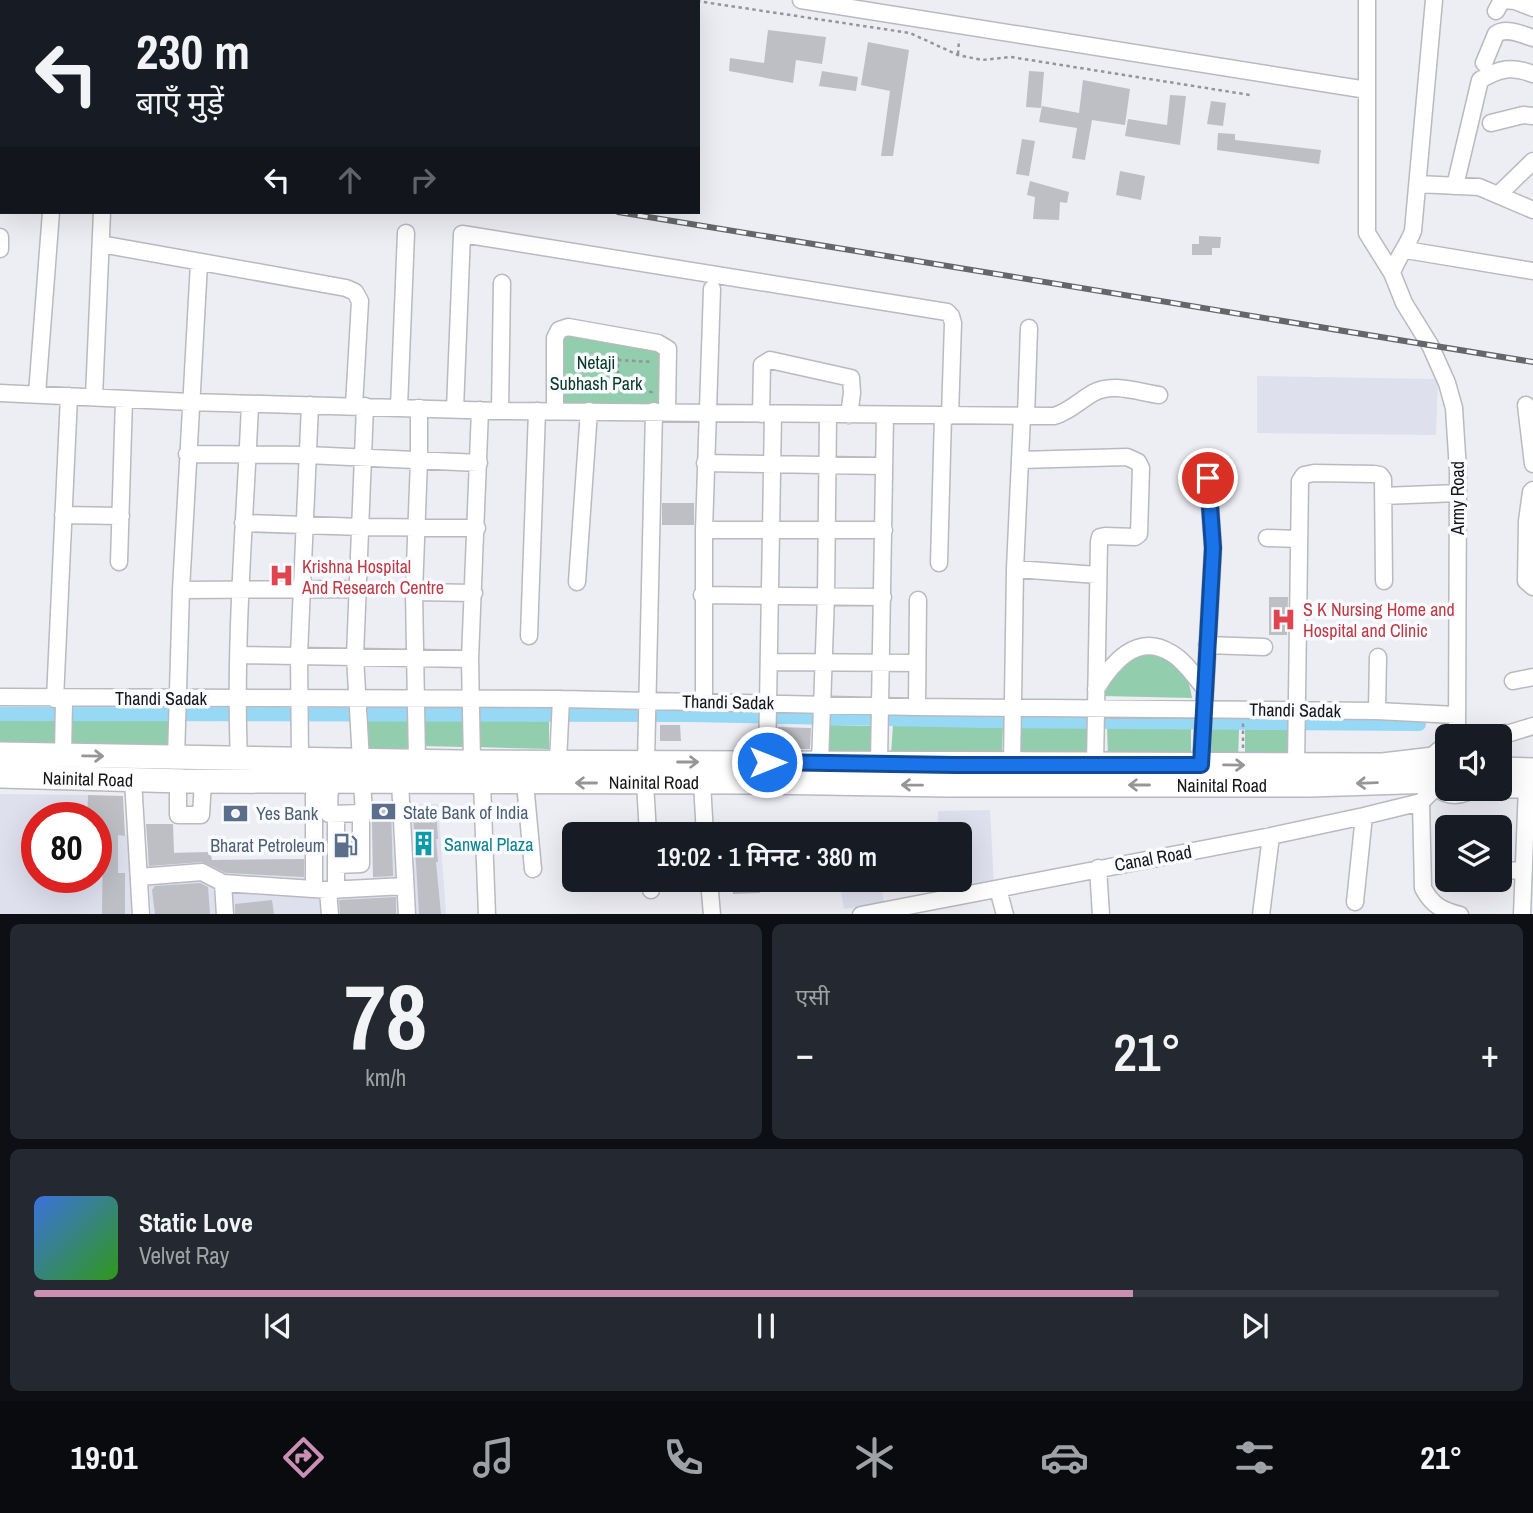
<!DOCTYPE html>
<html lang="hi">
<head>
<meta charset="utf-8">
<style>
  body { margin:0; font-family:"Archivo Narrow","Noto Sans Devanagari",sans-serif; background:#242831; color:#f1f3f6; height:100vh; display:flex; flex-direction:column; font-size:26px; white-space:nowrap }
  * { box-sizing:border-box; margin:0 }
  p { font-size:23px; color:#9ea1a6 }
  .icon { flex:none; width:38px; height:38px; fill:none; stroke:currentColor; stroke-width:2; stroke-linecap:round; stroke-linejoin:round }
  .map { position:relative; height:914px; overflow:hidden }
  .panel { display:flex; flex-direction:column; gap:10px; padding:10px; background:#0d0f14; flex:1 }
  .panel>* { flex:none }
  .banner { position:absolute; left:0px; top:0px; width:700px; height:214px; box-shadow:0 7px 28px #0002; background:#171b24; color:#f1f3f6; overflow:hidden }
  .buttons { position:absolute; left:1435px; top:724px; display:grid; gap:14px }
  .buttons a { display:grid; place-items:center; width:77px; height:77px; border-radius:10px; background:#171b24; box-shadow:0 7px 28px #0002; font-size:35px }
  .speed { position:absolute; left:21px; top:802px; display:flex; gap:14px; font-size:35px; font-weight:700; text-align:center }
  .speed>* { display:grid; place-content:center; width:91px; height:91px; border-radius:50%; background:#171b24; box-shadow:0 7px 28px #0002; line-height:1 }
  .speed .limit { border:10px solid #d22; background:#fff; color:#111 }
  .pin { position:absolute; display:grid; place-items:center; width:60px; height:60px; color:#fff; margin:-30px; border:4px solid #fff; border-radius:50%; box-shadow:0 2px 7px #0007 }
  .me { position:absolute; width:77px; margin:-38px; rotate:90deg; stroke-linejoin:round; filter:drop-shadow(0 0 5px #0008) }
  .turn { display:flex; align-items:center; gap:24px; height:147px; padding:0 21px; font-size:32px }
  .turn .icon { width:91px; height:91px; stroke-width:2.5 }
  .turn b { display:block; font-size:49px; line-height:60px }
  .lanes { display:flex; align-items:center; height:66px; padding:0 21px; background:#0003; justify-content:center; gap:35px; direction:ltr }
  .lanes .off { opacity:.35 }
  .big { font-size:52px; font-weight:600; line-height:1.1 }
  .panel .widget { flex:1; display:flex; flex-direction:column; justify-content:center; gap:10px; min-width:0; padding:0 24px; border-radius:10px; background:#242831 }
  .panel .dial { align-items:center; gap:0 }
  .dial b { font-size:91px; line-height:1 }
  .song { display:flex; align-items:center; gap:21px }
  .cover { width:84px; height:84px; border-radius:10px; background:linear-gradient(135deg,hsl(220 70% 55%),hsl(110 70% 35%)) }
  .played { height:7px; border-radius:4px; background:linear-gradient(90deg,#cb8fb4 75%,#363941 75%) }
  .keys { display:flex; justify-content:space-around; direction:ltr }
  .heat { display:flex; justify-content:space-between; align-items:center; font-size:38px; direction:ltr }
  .panel .tiles { flex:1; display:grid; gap:10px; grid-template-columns:1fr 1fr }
  .widget:last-child { grid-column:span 2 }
  .trip { position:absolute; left:562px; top:822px; width:410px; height:70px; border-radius:10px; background:#171b24; box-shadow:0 7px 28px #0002; font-weight:600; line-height:70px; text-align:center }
  .menu { display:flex; height:112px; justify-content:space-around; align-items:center; background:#090b0e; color:#9ea1a6 }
  .menu .icon { width:49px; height:49px }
  .menu .on { color:#cb8fb4 }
  .menu b { font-size:32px; color:#f1f3f6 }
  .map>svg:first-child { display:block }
  .built { fill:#dee0ee }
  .green { fill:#92cead }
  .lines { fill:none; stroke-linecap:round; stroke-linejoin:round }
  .canal { stroke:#97d9f4; stroke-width:14 }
  .building { fill:#bebfc5 }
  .minor-casing { stroke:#b9b9c0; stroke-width:19 }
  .highway-casing { stroke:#b9b9c0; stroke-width:26 }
  .path { stroke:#949499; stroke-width:2.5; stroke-dasharray:3.5 3.5; stroke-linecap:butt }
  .minor { stroke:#fff; stroke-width:16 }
  .highway { stroke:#fff; stroke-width:23 }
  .rail-casing { stroke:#656669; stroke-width:6 }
  .rail { stroke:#fafbff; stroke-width:3.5; stroke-dasharray:10; stroke-linecap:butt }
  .oneway { stroke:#969697 }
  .route-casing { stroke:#114b97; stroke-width:18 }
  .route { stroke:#1a73e8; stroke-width:12 }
  .labels { text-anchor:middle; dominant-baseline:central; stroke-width:7; stroke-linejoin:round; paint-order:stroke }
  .park-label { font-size:18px; fill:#073824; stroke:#fafbff }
  .street-label { font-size:18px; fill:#151618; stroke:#fafbff }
  .health-label { font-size:18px; fill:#be3a42; stroke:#fafbff; text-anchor:start }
  .service-label { font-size:18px; fill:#4e5e75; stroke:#fafbff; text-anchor:start }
  .culture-label { font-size:18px; fill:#0d838f; stroke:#fafbff; text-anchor:start }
</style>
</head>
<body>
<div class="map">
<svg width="1533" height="915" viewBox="0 0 1533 915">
  <rect width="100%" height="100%" fill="#ededf4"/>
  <path class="built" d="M1257,376L1438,379L1436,435L1257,433Z
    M0,794L88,795L87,817H37V877H96V835H131L137,914H0Z
    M438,804L446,914H151L147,853L210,852L212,860L306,859L307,884L373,883L371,805Z
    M990,810L994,885L940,892V880H959V835H938V811Z
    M839,880H880L884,902L844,909Z"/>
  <path class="green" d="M562,334L660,351L661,404L561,403Z
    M1141,653C1172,655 1188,666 1192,698L1103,696C1109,678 1123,660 1141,653Z
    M0,708H58L56,749L0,748Z
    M171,718L170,751H69V719Z
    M477,718L549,720V749L476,747Z
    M409,719V748H367V720Z
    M423,720L463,721V747L423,746Z
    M829,725L874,726L873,753L829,752Z
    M893,725L1003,726L1002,756L891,754Z
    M1019,726L1091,727V758H1018Z
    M1107,726H1191V759H1108Z
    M1207,727L1239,729L1238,761L1205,760Z
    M1245,727L1292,728V760H1245Z"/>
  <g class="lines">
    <path class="canal" d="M0,714L691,715L986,721L1419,724"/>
  </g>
  <path class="building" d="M768,30L826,37L822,64L796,60L793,83L729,71L730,58L764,63Z
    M868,42L909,50L893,156H881L890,91L861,85Z
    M822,71L858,77L856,91L819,86Z
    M1029,71L1044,72L1041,108L1026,107Z
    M1083,80L1130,89L1125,125L1092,120L1085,160L1072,158L1077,128L1039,122L1042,106L1079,113Z
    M1170,95L1186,96L1180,145L1125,136L1128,119L1167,125Z
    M1211,101L1226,103L1223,126L1207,124Z
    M1218,133L1235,134V140L1321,150L1319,164L1217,150Z
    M1022,139L1035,141L1029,176L1016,174Z
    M1120,171L1145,176L1141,200L1116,195Z
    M1030,181L1069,192L1067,203L1060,202L1059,220L1033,219L1035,197L1027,195Z
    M1199,236L1221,237L1220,248H1212V255H1192V244H1199Z
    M662,503H694V525H662Z
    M1269,597H1288L1287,635H1269Z
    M660,725H680L681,741H660Z
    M778,727L811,728L810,749H778Z
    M88,795L123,796L125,836L118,835V873H125V914H102L103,835H96V817H87Z
    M391,808L393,876L373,877L372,820L374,809Z
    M436,810L438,839H436L438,862H436L441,914H419L413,813Z
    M146,824H173L174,853L210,852L212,860L304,859V877L226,873L202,862L149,866Z
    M732,880H760V893L733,894Z
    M200,883L208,887L210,914H155L152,890L155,886Z
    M396,897V914H340L339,900Z
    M272,900L274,914H235V904Z"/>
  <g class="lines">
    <defs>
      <path id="minor" d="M801,0L1367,90
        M1367,0V233L1392,273L1404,303L1430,345L1447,383L1454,408L1458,471L1457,737
        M1496,11L1502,0L1515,1L1533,8
        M1484,63L1496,34C1506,27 1521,34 1533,38
        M1491,123L1523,115L1533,116
        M0,160L2,161
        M1418,184L1479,187L1533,210
        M1455,186L1480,80C1500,68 1512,66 1533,74
        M1498,195L1533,161
        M0,237V249
        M101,244L346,288L355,292L360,301L354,406
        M1406,250L1533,271
        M1392,273C1397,258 1407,247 1413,231L1434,0
        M0,393L190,402L500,411L1054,416C1069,412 1079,401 1093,393C1112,382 1138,392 1159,395
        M37,394L51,212
        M94,397L102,212
        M1526,405L1533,464
        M399,407L406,233
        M455,409L462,234L947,312L951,316L953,323L950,416
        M500,411L502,283
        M555,411V338L559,330L568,327L658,343L668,349L667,411
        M761,414L762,365L770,360L851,378L852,393L849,415
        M1026,416L1029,328
        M187,454L307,455L479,463
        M1020,460L1127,457L1138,462L1141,468L1139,534L1135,537L1105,536L1100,537L1099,542L1095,765
        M705,463L884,466
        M1533,490L1531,492L1527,521L1526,581L1533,587
        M1383,496L1458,493
        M63,515L121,516
        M243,523L362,527L477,528
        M704,530H884
        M1267,538L1299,539
        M119,562L124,399
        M939,563L943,416
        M1015,569L1097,575
        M577,582L589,411
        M181,590L359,589
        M414,592L474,593
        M702,595L883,597
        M529,636L537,411
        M1207,645L1264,647
        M240,655L470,659
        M769,662L917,663
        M1513,681L1533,677
        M1096,689C1112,663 1137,632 1171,653C1185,661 1195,677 1205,689
        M0,697L561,699L917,707L1377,711L1456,715
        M55,699L69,396
        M704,702V530L712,289
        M917,707L918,600
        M1377,711L1378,657
        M1497,737L1533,726
        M63,756L64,699
        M176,758L181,590L199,263
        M300,759L299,655L310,405
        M239,760C234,641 245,522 250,404
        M361,761L355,656L365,406
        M417,761L414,592L419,460V408
        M472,762L470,659L480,410
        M558,762L561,699
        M646,762L654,411
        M767,762L773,414
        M820,762L826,596L828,415
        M879,763L885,416
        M1012,765L1015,569L1022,416
        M1201,765L1213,548L1208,478
        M1296,766L1300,481L1304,475L1314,473L1374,474L1380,475L1383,479L1384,581
        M1504,769L1500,748L1505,733
        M133,780L141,915
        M178,781V815H201L203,781
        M314,781V889
        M330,781L329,814L364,813L362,782
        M400,782L407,915
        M645,782L648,835
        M482,783L487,915
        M525,783L533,869
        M702,783L705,835
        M1421,802L1423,888C1432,905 1441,910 1460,915
        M336,814V890
        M337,865L361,864V813
        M1098,868L1101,915
        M1500,871L1524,870
        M139,877L202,872L223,883L328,890L405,886
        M651,880V890
        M709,880L712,915
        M223,883L225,915
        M998,889L1005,915
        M328,890L330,915
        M1355,902L1364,816
        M861,915L1271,836L1364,816L1421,802L1438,785
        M1261,915L1271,836
        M1522,915L1527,786"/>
      <g id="highway">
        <path d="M1447,748L1434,759C1427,780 1444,798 1466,789"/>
        <path d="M0,754L459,762L1383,765L1434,759"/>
        <path d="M1500,769L1533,770"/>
        <path id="s1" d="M0,776L183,781L756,782L948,785H1310L1435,781"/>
        <path d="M1500,786H1533"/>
      </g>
    </defs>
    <use href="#minor" class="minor-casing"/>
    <use href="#highway" class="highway-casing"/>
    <path class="path" d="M690,0L910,33L958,55L982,60L1011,57L1250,95
      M958,54L959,40
      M618,360L653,362
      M579,362L601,363
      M593,390C612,393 632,391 652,392V389
      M601,391V358H618V389
      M1243,748V723"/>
    <use href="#minor" class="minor"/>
    <use href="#highway" class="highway"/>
    <defs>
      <path id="rail" d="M0,110L2,111
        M618,212L1533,362"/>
    </defs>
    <use href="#rail" class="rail-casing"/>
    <use href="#rail" class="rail"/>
  </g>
  <defs><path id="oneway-shaft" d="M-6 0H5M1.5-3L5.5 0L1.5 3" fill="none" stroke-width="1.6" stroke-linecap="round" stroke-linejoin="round" transform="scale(1.75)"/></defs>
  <g class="oneway">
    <use href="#oneway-shaft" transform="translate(93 756) rotate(1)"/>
    <use href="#oneway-shaft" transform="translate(688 762)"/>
    <use href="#oneway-shaft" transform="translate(1234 765) rotate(1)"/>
    <use href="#oneway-shaft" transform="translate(586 783) rotate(-180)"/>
    <use href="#oneway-shaft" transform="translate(1367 783) rotate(178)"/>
    <use href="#oneway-shaft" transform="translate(912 785) rotate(-179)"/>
    <use href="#oneway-shaft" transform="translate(1139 785) rotate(-180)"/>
  </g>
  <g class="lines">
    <defs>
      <path id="route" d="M767,762L955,765H1201L1213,548L1208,478"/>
    </defs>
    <use href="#route" class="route-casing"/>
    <use href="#route" class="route"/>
  </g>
  <defs>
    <symbol id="hospital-bare" viewBox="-9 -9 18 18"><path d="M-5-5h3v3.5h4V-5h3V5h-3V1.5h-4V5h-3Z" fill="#e0444e" stroke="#fafbff" stroke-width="2.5" paint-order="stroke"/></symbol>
    <symbol id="bank-bare" viewBox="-9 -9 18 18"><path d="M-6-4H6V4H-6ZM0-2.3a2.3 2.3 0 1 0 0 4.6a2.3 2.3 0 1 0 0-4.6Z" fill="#5c6f8a" stroke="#fafbff" stroke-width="2.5" paint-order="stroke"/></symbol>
    <symbol id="building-bare" viewBox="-9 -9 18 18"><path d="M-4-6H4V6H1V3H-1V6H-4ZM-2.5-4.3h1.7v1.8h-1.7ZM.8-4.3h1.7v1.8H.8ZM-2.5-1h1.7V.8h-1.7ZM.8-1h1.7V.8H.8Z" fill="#0f9aa8" stroke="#fafbff" stroke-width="2.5" paint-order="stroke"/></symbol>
    <symbol id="fuel-bare" viewBox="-9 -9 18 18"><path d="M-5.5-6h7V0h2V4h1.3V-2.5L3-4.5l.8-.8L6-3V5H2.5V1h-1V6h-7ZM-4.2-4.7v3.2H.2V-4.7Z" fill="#5c6f8a" stroke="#fafbff" stroke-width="2.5" paint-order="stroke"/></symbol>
  </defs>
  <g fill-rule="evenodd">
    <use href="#hospital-bare" x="264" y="558" width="35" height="35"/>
    <use href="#hospital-bare" x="1266" y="602" width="35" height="35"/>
    <use href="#bank-bare" x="366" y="794" width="35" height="35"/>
    <use href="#bank-bare" x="218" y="796" width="35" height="35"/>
    <use href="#building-bare" x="406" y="826" width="35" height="35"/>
    <use href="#fuel-bare" x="328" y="828" width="35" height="35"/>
  </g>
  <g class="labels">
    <g class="park-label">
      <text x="596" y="362">Netaji<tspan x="596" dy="21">Subhash Park</tspan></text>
    </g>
    <g class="street-label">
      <text transform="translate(1457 498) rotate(-90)">Army Road</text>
      <text x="161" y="698">Thandi Sadak</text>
      <text transform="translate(728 702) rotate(1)">Thandi Sadak</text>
      <text transform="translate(1295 710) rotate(1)">Thandi Sadak</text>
      <text stroke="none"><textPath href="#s1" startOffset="88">Nainital Road</textPath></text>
      <text stroke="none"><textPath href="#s1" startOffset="654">Nainital Road</textPath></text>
      <text stroke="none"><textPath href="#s1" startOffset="1222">Nainital Road</textPath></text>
      <text transform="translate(1153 858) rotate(-10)">Canal Road</text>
    </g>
    <g class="health-label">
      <text x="302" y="566">Krishna Hospital<tspan x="302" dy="21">And Research Centre</tspan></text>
      <text x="1303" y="609">S K Nursing Home and<tspan x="1303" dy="21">Hospital and Clinic</tspan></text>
    </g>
    <g class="service-label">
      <text x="403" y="812">State Bank of India</text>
      <text x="256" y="813">Yes Bank</text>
      <text x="325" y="845" text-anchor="end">Bharat Petroleum</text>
    </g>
    <g class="culture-label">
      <text x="444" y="844">Sanwal Plaza</text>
    </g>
  </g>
</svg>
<div class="buttons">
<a><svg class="icon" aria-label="sound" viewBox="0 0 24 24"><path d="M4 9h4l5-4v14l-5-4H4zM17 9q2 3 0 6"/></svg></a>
<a><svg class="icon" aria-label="layers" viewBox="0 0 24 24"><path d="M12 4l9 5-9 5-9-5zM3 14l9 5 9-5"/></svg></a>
</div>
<div class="speed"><div class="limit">80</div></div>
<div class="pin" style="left:1208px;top:478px;background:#d93025"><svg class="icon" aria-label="arrive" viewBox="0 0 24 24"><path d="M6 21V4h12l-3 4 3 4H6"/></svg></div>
<svg class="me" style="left:767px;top:762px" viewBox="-20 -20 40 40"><circle r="17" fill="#1a73e8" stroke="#fff" stroke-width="3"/><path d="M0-11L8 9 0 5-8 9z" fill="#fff"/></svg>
<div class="trip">19:02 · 1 मिनट · 380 m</div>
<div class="banner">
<div class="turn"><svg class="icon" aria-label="left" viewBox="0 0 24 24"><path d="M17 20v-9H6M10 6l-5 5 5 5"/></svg><div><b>230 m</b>बाएँ मुड़ें</div></div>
<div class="lanes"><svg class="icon" aria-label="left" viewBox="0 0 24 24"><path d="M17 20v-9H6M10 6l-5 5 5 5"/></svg><svg class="icon off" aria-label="ahead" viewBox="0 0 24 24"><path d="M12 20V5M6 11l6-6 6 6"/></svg><svg class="icon off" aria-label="right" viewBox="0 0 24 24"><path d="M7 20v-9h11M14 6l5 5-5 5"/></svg></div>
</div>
</div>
<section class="panel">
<div class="tiles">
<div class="widget dial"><b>78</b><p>km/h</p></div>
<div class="widget"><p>एसी</p>
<div class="heat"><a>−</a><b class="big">21°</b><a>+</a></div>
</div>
<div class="widget">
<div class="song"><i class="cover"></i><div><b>Static Love</b><p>Velvet Ray</p></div></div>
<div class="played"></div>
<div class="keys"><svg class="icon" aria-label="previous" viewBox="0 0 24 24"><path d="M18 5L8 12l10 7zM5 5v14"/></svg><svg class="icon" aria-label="pause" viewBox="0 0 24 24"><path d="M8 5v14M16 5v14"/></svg><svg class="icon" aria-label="next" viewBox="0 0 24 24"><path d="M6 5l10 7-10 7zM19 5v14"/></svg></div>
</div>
</div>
</section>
<nav class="menu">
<b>19:01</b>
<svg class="icon on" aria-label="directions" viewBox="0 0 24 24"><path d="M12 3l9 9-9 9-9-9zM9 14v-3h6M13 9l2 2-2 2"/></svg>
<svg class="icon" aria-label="music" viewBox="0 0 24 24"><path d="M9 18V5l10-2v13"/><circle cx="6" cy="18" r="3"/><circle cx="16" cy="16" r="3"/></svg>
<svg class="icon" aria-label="phone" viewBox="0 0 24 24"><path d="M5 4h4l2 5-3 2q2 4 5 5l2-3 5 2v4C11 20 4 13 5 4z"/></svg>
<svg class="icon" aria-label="climate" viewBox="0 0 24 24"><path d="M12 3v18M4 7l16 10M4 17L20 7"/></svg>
<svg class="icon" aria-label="car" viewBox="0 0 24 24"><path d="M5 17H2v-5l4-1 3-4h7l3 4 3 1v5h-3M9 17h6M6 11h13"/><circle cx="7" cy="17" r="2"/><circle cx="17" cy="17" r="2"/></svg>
<svg class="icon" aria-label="filters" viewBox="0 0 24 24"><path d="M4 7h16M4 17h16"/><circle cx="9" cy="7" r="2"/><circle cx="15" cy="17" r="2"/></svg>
<b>21°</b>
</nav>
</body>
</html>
